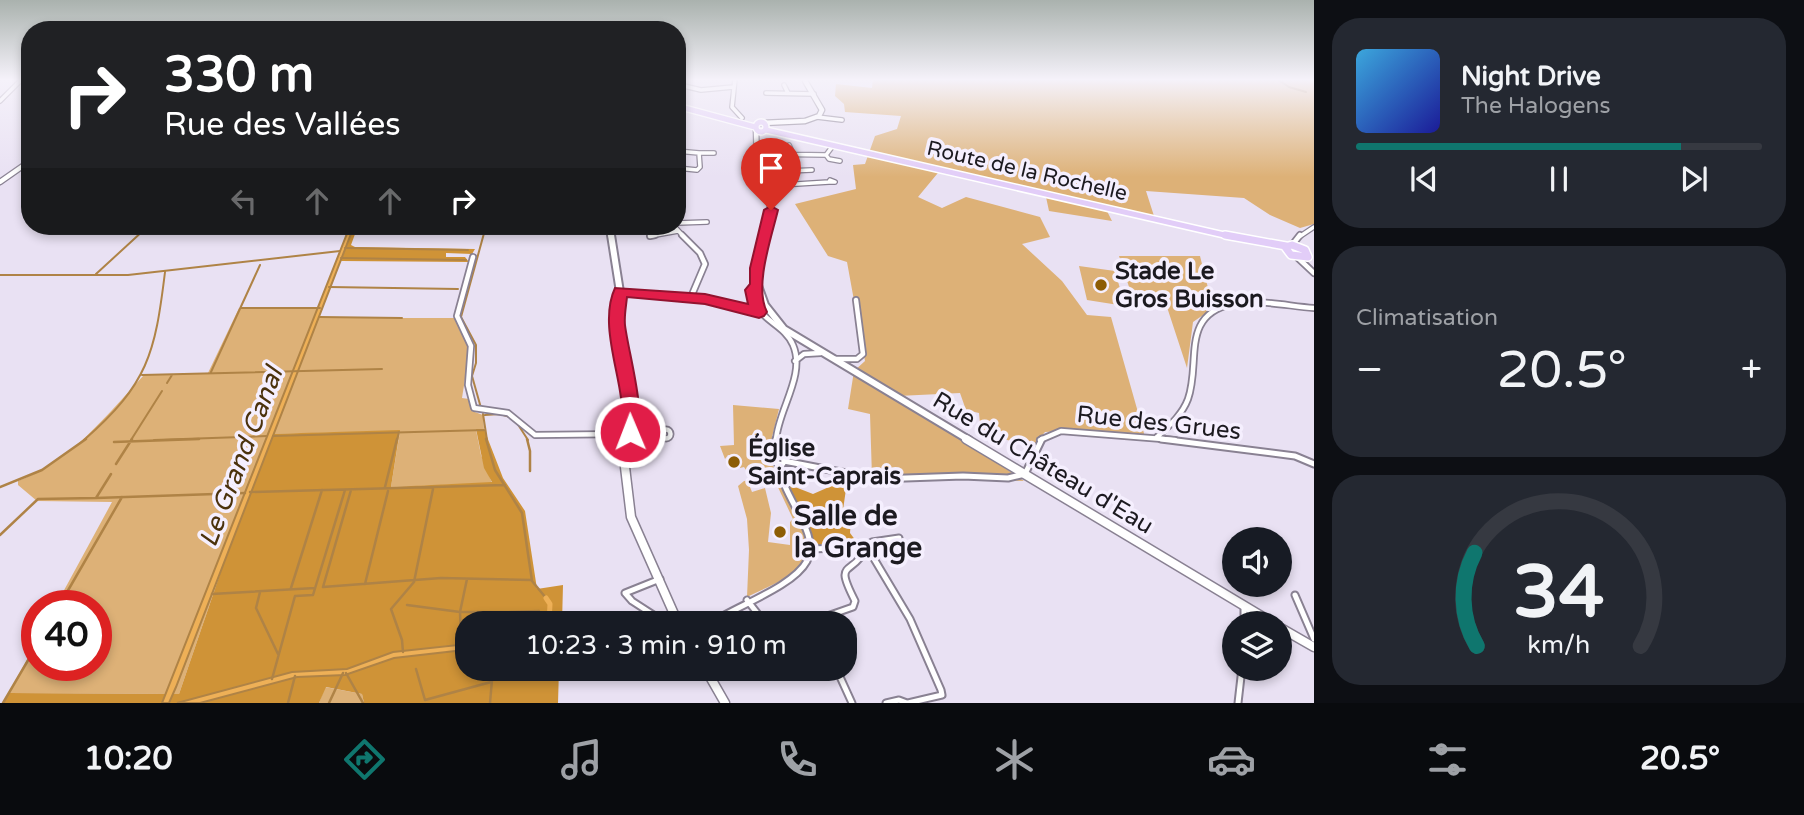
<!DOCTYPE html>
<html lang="fr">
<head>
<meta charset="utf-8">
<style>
  body { margin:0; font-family:"Varela Round",sans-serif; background:#242831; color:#f1f3f6; height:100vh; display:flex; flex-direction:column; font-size:26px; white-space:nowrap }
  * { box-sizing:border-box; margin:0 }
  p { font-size:23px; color:#9ea1a6 }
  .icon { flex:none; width:38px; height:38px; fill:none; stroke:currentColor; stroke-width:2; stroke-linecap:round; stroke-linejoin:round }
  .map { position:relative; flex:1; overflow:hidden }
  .drawer { display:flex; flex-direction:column; gap:18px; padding:18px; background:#0d0f14; width:490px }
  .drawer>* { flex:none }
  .banner { position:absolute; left:21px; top:21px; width:665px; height:214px; border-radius:28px; box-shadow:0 4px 10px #0003; background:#202124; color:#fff; overflow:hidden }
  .fabs { position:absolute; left:1222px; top:527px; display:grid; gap:14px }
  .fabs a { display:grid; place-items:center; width:70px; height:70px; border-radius:50%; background:#171b24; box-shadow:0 4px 10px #0003; font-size:35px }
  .speed { position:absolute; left:21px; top:590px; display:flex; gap:14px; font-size:35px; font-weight:700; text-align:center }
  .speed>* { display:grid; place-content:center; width:91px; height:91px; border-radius:50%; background:#171b24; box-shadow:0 4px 10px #0003; line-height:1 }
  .speed .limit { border:10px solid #d22; background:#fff; color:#111 }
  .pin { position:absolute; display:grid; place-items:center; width:60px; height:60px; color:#fff; margin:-72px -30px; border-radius:50% 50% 50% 0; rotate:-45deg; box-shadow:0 0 7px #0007 }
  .pin .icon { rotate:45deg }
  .me { position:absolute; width:77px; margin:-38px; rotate:359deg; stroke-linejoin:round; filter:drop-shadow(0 0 5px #0008) }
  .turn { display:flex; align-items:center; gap:24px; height:147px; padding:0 28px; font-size:32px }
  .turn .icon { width:91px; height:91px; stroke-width:2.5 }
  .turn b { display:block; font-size:49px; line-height:60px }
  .lanes { display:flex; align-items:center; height:66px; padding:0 28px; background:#0003; justify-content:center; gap:35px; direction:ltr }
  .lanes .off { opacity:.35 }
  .big { font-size:52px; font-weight:600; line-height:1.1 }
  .drawer .tile { flex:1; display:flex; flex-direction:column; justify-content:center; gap:10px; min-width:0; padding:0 24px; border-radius:28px; background:#242831 }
  .drawer .dial { align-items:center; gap:0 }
  .dial svg { height:182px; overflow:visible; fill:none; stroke:#363941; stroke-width:7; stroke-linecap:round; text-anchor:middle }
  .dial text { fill:#f1f3f6; stroke:none }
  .song { display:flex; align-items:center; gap:21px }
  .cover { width:84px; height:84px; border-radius:10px; background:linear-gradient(135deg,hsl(200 70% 55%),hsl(240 70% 35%)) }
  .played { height:7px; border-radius:4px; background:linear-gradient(90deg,#0f766e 80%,#363941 80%) }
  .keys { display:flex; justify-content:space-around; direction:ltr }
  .heat { display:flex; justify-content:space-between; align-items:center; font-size:38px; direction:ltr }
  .trip { position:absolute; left:455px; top:611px; width:402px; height:70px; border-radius:28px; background:#171b24; box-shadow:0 4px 10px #0003; font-weight:600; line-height:70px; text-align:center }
  .tab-bar { display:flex; height:112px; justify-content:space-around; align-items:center; background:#090b0e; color:#9ea1a6 }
  .tab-bar .icon { width:49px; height:49px }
  .tab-bar .on { color:#0f766e }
  .tab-bar b { font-size:32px; color:#f1f3f6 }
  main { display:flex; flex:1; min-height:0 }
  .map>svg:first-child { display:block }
  .green { fill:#ddb177 }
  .forest { fill:#cf9337 }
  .water { fill:#eeb057; stroke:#af8346; stroke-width:2 }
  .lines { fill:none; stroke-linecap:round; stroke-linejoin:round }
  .stream-far1 { stroke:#af8346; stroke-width:2 }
  .stream { stroke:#af8346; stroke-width:2.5 }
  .canal { stroke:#eeb057; stroke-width:5 }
  .street-far2-casing { stroke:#898192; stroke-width:6 }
  .street-far1-casing { stroke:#898192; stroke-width:8 }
  .street-casing { stroke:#898192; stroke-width:9 }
  .secondary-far2-casing { stroke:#898192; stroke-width:7 }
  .secondary-far1-casing { stroke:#898192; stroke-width:10 }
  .secondary-casing { stroke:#898192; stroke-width:11 }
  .primary-far1-casing { stroke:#fff; stroke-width:8 }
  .primary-casing { stroke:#fff; stroke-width:10 }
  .street-far2 { stroke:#fff; stroke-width:3.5 }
  .street-far1 { stroke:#fff; stroke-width:4.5 }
  .street { stroke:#fff; stroke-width:5 }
  .secondary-far2 { stroke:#fff; stroke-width:4.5 }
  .secondary-far1 { stroke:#fff; stroke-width:6 }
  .secondary { stroke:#fff; stroke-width:8 }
  .primary-far1 { stroke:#e2cdf8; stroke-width:5 }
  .primary { stroke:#e2cdf8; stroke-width:7 }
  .route { fill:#e11d48; stroke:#92132f; stroke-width:2 }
  .poi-dot { fill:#8d5d05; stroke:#f5effe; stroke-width:2.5 }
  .labels { text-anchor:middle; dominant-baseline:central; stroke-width:7; stroke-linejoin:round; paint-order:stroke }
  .far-street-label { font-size:21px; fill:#1c1a20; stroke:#f5effe }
  .poi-label { font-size:24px; font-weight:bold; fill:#1c1a20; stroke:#f5effe; text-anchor:start }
  .street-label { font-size:24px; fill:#1c1a20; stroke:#f5effe }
  .water-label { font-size:26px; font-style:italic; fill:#4b320c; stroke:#f5effe }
  .near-poi-label { font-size:28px; font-weight:bold; fill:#1c1a20; stroke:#f5effe; text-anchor:start }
</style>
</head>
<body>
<main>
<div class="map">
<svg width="1314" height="703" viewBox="0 0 1314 703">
  <rect width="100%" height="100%" fill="#e9e1f3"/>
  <path class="green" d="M873,79H1314V224L1300,228L1270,215L1244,198L1146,191L1154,216L942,168L918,197L942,208L966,197L1040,217L1050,237L1022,244L1062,281L1087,315L1111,317L1145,437L1076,430L1045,432L1033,446L981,434L979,413L966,410L960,393L898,396L1024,481L872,477L870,414L848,409L854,371L865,361L847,262L828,256L795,204L856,189L853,165L865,164L875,136L897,129L901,116L845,112L844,104L835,96L836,84L872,88Z
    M1046,197L1107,211L1112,221L1049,211Z
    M1119,256H1200L1208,288L1222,302L1193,322L1187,368L1165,301L1130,290Z
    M1079,266L1115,271L1125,306L1087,300Z
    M239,308H316L321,318H454L470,347L462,398L469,399L472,411L483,415L484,429L476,430L481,455L492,483L391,487L400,431L268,434L179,694L9,693L37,641V665H96V606L56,605L112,502L37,501L18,485V481C70,462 107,415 144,375L208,373Z
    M733,405L779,409L770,445L774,471L750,476L744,467L740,468L734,455H728L725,459L720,446L734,445Z
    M766,477L767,482L750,487L752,492L765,488L771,513L768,542L790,545V522L793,519L775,481L772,482L770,478H775C788,500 824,544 800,567C786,581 764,588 747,597L749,550L747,519L738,486L744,481Z
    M325,687L362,694L364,703H319Z"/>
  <path class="forest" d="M354,226H358L351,245L355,247L475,249L472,254L446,253V257H465L469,262L341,261Z
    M476,429H484L503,478L525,511L537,589L563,585L562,623H467V668L559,669L558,703H364L362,694L326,687L319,703H3L9,693L179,694L268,434L400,430L391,487L492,482L484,468Z
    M792,477L795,487L813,494L829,487L837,478L843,477L847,482L843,510L851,519L850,533L856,541L821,549L814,547L806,521L784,480Z"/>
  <path class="water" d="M350,226H354L176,687L169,703H162Z
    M467,644V649L464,650L394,658L345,675L297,677L200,703H177L292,672L347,669L393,652Z"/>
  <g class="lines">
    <path class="stream-far1" d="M1277,79L1289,87L1306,92
      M345,248L468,250
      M341,258L466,260
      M96,274L145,229L139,226
      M0,275H128L340,251
      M329,287L458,289
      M241,308H320
      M319,317L402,318
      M211,372L260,265
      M142,375L382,369
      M167,383L172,375
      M481,408L472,376L476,363V345L461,317L486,226
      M483,414L487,440
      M485,415L500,414L510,417
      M517,423L528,440
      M273,436L485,430
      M84,440C148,384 155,354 165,272
      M131,440L162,391
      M154,440L267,436
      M397,440L399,432"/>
    <path class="stream" d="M486,439L495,470L522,513L532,581L546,598
      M527,439L530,451V471
      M114,442L199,439
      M116,464L132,439
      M111,474L96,498L245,493
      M0,487L42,470L86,439
      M385,487L397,439
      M351,490L323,587L441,578L532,580
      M250,492L505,485
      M0,535L38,499L96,498
      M467,579L460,612L461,639L467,644
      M365,584L388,491
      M291,588L322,490
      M260,592L256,608L278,654
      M212,594L315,588
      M407,605L460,612H507L508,623
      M59,606L122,497
      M508,612L539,611
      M403,652L402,640L391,609L414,582L433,489
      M416,669L425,700L491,682
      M346,673L363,703
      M272,679L295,596L313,595L345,490
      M3,703L37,645
      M288,703L295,676
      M329,703L343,673
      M490,703L493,668"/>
    <path class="canal" d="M546,598L550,604L549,623"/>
    <defs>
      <path id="street-far2" d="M681,79L680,85L701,90L733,87
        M735,79L732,107L742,118
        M784,85L788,93
        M766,93L814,94
        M0,101L22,79
        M817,117L842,120
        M789,145L793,154
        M677,151L699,153L700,167L697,170L677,168
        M699,153H714
        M757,154L826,155L832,147
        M826,155L829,159L840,161
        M760,172L812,170
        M830,180L835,182H829Z
        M765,186L829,182
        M677,223L707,222
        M674,226L684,237
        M650,236L678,231
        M1299,237L1314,227"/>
      <path id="street-far1" d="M682,235L700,253L705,264L691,297
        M650,236L655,235
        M1293,244L1300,235
        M473,257L457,316L471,346L468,385L474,408L508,413L535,435L624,434
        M1298,258L1314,273
        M757,285C745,318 783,320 793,345C806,375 778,410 776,440
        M620,292L705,299L759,312
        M834,359H857L863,354L856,300
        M795,361L804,354L821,353
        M661.5 434a4.5 4.5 0 1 1 9 0a4.5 4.5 0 1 1-9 0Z
        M631,434H661
        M1157,437C1169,426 1182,415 1188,399C1201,363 1180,315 1232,304C1259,299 1287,306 1314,308
        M1040,440L1061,431L1175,440"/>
      <path id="street" d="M776,439L778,457
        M1161,439L1295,456L1314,464
        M776 461a4 4 0 1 1 8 0a4 4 0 1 1-8 0Z
        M784,461L877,479L963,476L1008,478L1025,474L1042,439
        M811,549L867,547L872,542L899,538
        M660,579L625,593L632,601L666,623
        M1295,595L1314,639
        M747,600L761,618L770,623
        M1244,607V623
        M813,621L853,607L855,601C833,558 852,578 867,547L910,619L941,690L942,695L908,703
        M711,623C736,606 793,587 807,561C812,551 810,539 806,529C797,506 782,489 779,464
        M640,668L648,674L664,668
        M836,668L852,703
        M886,703L899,700L907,703
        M1238,703L1242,668"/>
      <path id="secondary-far2" d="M762,123L805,121L819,116L822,110L804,79
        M756,129L757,162L771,210L765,237
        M0,182L30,161
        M609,226L611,237"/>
      <path id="secondary-far1" d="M611,235L620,292L617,322L630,402L628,431
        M766,235L756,280L765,305L784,329L969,440
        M628,440V436"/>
      <path id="secondary" d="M628,439L625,467L631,517L678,623
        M966,439L1273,623
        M1279,627L1314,647
        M705,668L725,703"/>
      <path id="primary-far1" d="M677,106L755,127
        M756 127a5 5 0 1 1 10 0a5 5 0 1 1-10 0Z
        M766,130L1233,237"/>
      <path id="primary" d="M1225,235L1286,246
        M1292,245L1305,250L1308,257L1291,255L1285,247Z"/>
    </defs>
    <use href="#street-far2" class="street-far2-casing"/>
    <use href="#street-far1" class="street-far1-casing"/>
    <use href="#street" class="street-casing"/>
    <use href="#secondary-far2" class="secondary-far2-casing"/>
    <use href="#secondary-far1" class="secondary-far1-casing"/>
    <use href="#secondary" class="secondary-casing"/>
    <use href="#primary-far1" class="primary-far1-casing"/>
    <use href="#primary" class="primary-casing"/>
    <use href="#street-far2" class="street-far2"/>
    <use href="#street-far1" class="street-far1"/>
    <use href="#street" class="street"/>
    <use href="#secondary-far2" class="secondary-far2"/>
    <use href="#secondary-far1" class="secondary-far1"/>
    <use href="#secondary" class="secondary"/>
    <use href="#primary-far1" class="primary-far1"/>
    <use href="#primary" class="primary"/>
  </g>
  <linearGradient id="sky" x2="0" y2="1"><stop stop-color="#aab2ae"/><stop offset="0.45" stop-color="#f5f2fa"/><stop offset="1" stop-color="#f5f2fa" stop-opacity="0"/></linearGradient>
  <rect width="1314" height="177" fill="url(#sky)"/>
  <path class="route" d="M771,206L778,210C771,239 754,287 767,312L764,316L759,318L705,304L627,297C626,307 624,316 625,325C628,351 647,415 636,437H624C618,425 623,411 621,398C617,365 600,320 615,288L705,294L748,304L745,290L750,284V268L764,210Z"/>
  <g class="poi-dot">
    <circle cx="1101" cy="285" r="7"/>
    <circle cx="734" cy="462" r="7"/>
    <circle cx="780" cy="532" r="7"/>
  </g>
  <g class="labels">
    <g class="far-street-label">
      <text transform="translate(1027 171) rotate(13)">Route de la Rochelle</text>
    </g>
    <g class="poi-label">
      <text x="1115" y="271">Stade Le<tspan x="1115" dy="28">Gros Buisson</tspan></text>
      <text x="748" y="448">Église<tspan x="748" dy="28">Saint-Caprais</tspan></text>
    </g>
    <g class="street-label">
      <text transform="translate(1159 423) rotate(6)">Rue des Grues</text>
      <text transform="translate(1043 463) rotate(31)">Rue du Château d'Eau</text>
    </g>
    <g class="water-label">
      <text transform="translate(241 457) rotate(-69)">Le Grand Canal</text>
    </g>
    <g class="near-poi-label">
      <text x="794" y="516">Salle de<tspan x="794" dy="32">la Grange</tspan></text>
    </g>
  </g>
</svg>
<div class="fabs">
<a><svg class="icon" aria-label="sound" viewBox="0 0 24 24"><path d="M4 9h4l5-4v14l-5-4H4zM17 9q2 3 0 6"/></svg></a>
<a><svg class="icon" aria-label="layers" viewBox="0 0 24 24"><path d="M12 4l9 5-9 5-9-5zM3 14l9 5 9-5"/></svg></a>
</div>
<div class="speed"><div class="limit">40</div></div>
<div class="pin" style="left:771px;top:210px;background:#d93025"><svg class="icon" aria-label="arrive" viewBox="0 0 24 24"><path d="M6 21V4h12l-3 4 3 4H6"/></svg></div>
<svg class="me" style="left:630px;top:432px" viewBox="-20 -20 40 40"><circle r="17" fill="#e11d48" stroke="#fff" stroke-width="3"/><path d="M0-11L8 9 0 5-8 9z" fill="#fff"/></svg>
<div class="trip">10:23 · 3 min · 910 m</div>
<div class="banner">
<div class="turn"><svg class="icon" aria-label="right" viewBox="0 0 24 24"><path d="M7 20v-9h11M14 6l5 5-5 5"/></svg><div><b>330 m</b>Rue des Vallées</div></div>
<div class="lanes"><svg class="icon off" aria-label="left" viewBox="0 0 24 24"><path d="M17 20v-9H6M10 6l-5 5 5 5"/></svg><svg class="icon off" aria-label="ahead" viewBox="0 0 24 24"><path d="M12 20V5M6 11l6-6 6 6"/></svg><svg class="icon off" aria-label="ahead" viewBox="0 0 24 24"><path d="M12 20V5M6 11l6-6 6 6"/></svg><svg class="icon" aria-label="right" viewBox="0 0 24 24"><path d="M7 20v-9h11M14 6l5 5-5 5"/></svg></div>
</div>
</div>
<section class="drawer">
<div class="tile">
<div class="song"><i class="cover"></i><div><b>Night Drive</b><p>The Halogens</p></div></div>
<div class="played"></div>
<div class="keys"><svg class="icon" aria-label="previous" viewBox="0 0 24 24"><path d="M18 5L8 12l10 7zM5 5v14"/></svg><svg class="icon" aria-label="pause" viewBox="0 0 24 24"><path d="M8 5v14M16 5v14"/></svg><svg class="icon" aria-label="next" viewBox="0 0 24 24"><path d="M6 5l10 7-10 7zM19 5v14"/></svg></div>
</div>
<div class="tile"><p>Climatisation</p>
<div class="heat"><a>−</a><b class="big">20.5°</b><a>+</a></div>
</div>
<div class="tile dial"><svg viewBox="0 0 100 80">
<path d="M14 69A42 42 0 1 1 86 69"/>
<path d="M14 69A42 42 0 0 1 13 28" stroke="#0f766e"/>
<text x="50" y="56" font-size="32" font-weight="700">34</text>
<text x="50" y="72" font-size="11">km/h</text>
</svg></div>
</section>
</main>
<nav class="tab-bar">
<b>10:20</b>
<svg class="icon on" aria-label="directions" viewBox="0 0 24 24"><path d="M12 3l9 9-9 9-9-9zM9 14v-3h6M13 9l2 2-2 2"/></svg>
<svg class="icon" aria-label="music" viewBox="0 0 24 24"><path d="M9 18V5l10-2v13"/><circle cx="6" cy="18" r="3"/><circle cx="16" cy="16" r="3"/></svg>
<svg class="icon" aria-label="phone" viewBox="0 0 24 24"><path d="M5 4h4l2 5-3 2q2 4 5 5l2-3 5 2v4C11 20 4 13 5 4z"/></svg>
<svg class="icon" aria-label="climate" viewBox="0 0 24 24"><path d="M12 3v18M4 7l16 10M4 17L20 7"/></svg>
<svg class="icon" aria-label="car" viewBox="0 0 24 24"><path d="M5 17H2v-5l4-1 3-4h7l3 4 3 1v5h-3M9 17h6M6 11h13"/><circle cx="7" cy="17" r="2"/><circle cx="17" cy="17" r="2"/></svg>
<svg class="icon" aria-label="filters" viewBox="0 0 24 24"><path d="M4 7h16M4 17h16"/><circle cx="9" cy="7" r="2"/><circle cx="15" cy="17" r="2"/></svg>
<b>20.5°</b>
</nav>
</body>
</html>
